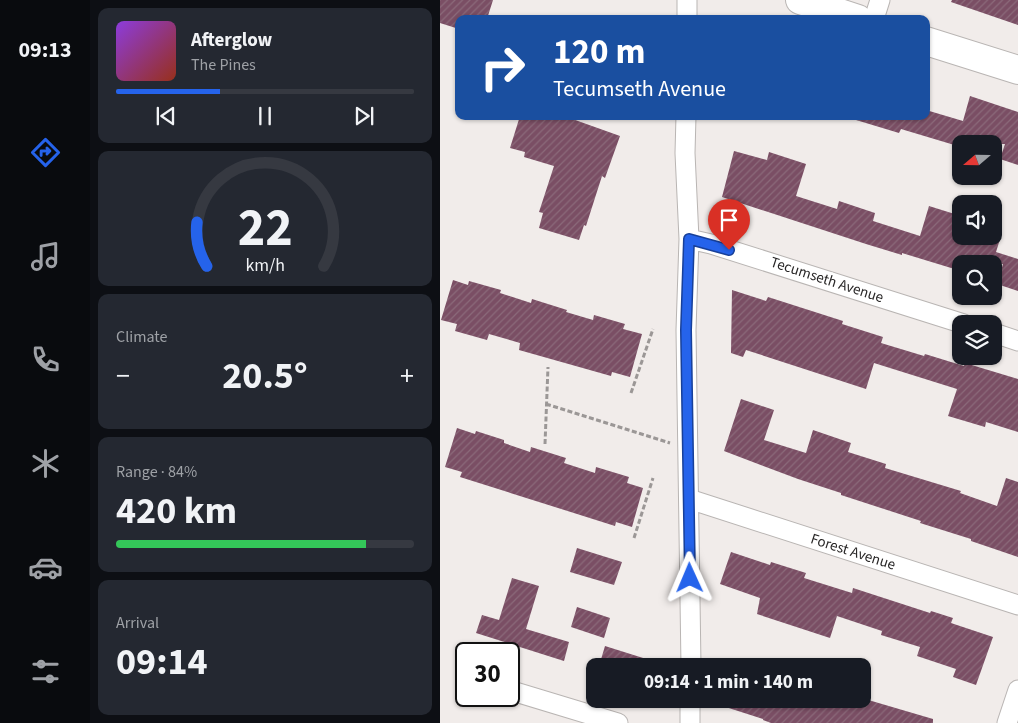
<!DOCTYPE html>
<html lang="en">
<head>
<meta charset="utf-8">
<style>
  body { margin:0; font-family:"Source Sans 3",sans-serif; background:#242831; color:#f1f3f6; height:100vh; display:flex; flex-direction:column; font-size:19px; white-space:nowrap }
  * { box-sizing:border-box; margin:0 }
  p { font-size:16px; color:#9ea1a6 }
  .icon { flex:none; width:28px; height:28px; fill:none; stroke:currentColor; stroke-width:2; stroke-linecap:round; stroke-linejoin:round }
  .map { position:relative; flex:1; overflow:hidden }
  .panel { display:flex; flex-direction:column; gap:8px; padding:8px; background:#0d0f14; width:350px }
  .panel>* { flex:none }
  .banner { position:absolute; left:15px; top:15px; width:475px; height:105px; border-radius:10px; box-shadow:0 1px 4px #0004; background:#1a4fa0; color:#fff; overflow:hidden }
  .needle { width:32px; rotate:250deg }
  .tools { position:absolute; left:512px; top:135px; display:grid; gap:10px }
  .tools a { display:grid; place-items:center; width:50px; height:50px; border-radius:10px; background:#171b24; box-shadow:0 1px 4px #0004; font-size:25px }
  .speed { position:absolute; left:15px; top:642px; display:flex; gap:10px; font-size:25px; font-weight:700; text-align:center }
  .speed>* { display:grid; place-content:center; width:65px; height:65px; border-radius:50%; background:#171b24; box-shadow:0 1px 4px #0004; line-height:1 }
  .speed .limit { border:2px solid #111; border-radius:8px; background:#fff; color:#111 }
  .pin { position:absolute; display:grid; place-items:center; width:42px; height:42px; color:#fff; margin:-51px -21px; border-radius:50% 50% 50% 0; rotate:-45deg; box-shadow:0 0 5px #0007 }
  .pin .icon { rotate:45deg }
  .me { position:absolute; width:55px; margin:-28px; rotate:359deg; stroke-linejoin:round; filter:drop-shadow(0 0 4px #0008) }
  .turn { display:flex; align-items:center; gap:18px; height:105px; padding:0 15px; font-size:22px }
  .turn .icon { width:65px; height:65px; stroke-width:2.5 }
  .turn b { display:block; font-size:35px; line-height:42px }
  .big { font-size:38px; font-weight:700; line-height:1.1 }
  .panel .card { flex:1; display:flex; flex-direction:column; justify-content:center; gap:8px; min-width:0; padding:0 18px; border-radius:10px; background:#242831 }
  .panel .dial { align-items:center; gap:0 }
  .dial svg { height:130px; overflow:visible; fill:none; stroke:#363941; stroke-width:7; stroke-linecap:round; text-anchor:middle }
  .dial text { fill:#f1f3f6; stroke:none }
  .song { display:flex; align-items:center; gap:15px }
  .cover { width:60px; height:60px; border-radius:8px; background:linear-gradient(135deg,hsl(270 70% 55%),hsl(10 70% 35%)) }
  .played { height:5px; border-radius:2px; background:linear-gradient(90deg,#2563eb 35%,#363941 35%) }
  .keys { display:flex; justify-content:space-around; direction:ltr }
  .heat { display:flex; justify-content:space-between; align-items:center; font-size:28px; direction:ltr }
  .charge { height:8px; border-radius:4px; background:linear-gradient(90deg,#34c759 84%,#363941 0) }
  .trip { position:absolute; left:146px; top:658px; width:285px; height:50px; border-radius:10px; background:#171b24; box-shadow:0 1px 4px #0004; font-weight:700; line-height:50px; text-align:center }
  main { display:flex; flex:1; min-height:0 }
  .menu { display:flex; flex-direction:column; width:90px; justify-content:space-around; align-items:center; background:#090b0e; color:#9ea1a6 }
  .menu .icon { width:35px; height:35px }
  .menu .current { color:#2563eb }
  .menu b { font-size:22px; color:#f1f3f6 }
  .map>svg:first-child { display:block }
  .building { fill:url(#building-hatch) }
  .lines { fill:none; stroke-linecap:round; stroke-linejoin:round }
  .minor-casing { stroke:#b9b5b3; stroke-width:21 }
  .primary-casing { stroke:#b9b5b3; stroke-width:30 }
  .path { stroke:#9b9796; stroke-width:3; stroke-dasharray:5 2.5; stroke-linecap:butt }
  .minor { stroke:#fff; stroke-width:19 }
  .primary { stroke:#fff; stroke-width:28 }
  .route-casing { stroke:#184099; stroke-width:12 }
  .route { stroke:#2563eb; stroke-width:9 }
  .labels { text-anchor:middle; dominant-baseline:central; stroke-width:5; stroke-linejoin:round; paint-order:stroke }
  .street-label { font-size:15px; fill:#282626; stroke:#fff }
</style>
</head>
<body>
<main>
<nav class="menu">
<b>09:13</b>
<svg class="icon current" aria-label="directions" viewBox="0 0 24 24"><path d="M12 3l9 9-9 9-9-9zM9 14v-3h6M13 9l2 2-2 2"/></svg>
<svg class="icon" aria-label="music" viewBox="0 0 24 24"><path d="M9 18V5l10-2v13"/><circle cx="6" cy="18" r="3"/><circle cx="16" cy="16" r="3"/></svg>
<svg class="icon" aria-label="phone" viewBox="0 0 24 24"><path d="M5 4h4l2 5-3 2q2 4 5 5l2-3 5 2v4C11 20 4 13 5 4z"/></svg>
<svg class="icon" aria-label="climate" viewBox="0 0 24 24"><path d="M12 3v18M4 7l16 10M4 17L20 7"/></svg>
<svg class="icon" aria-label="car" viewBox="0 0 24 24"><path d="M5 17H2v-5l4-1 3-4h7l3 4 3 1v5h-3M9 17h6M6 11h13"/><circle cx="7" cy="17" r="2"/><circle cx="17" cy="17" r="2"/></svg>
<svg class="icon" aria-label="filters" viewBox="0 0 24 24"><path d="M4 7h16M4 17h16"/><circle cx="9" cy="7" r="2"/><circle cx="15" cy="17" r="2"/></svg>
</nav>
<section class="panel">
<div class="card">
<div class="song"><i class="cover"></i><div><b>Afterglow</b><p>The Pines</p></div></div>
<div class="played"></div>
<div class="keys"><svg class="icon" aria-label="previous" viewBox="0 0 24 24"><path d="M18 5L8 12l10 7zM5 5v14"/></svg><svg class="icon" aria-label="pause" viewBox="0 0 24 24"><path d="M8 5v14M16 5v14"/></svg><svg class="icon" aria-label="next" viewBox="0 0 24 24"><path d="M6 5l10 7-10 7zM19 5v14"/></svg></div>
</div>
<div class="card dial"><svg viewBox="0 0 100 80">
<path d="M14 69A42 42 0 1 1 86 69"/>
<path d="M14 69A42 42 0 0 1 8 42" stroke="#2563eb"/>
<text x="50" y="56" font-size="32" font-weight="700">22</text>
<text x="50" y="72" font-size="11">km/h</text>
</svg></div>
<div class="card"><p>Climate</p>
<div class="heat"><a>−</a><b class="big">20.5°</b><a>+</a></div>
</div>
<div class="card"><p>Range · 84%</p><b class="big">420 km</b><div class="charge"></div></div>
<div class="card"><p>Arrival</p><b class="big">09:14</b></div>
</section>
<div class="map">
<svg width="578" height="723" viewBox="0 0 578 723">
  <defs>
    <pattern id="building-hatch" width="6" height="6" patternUnits="userSpaceOnUse" patternTransform="scale(1.25)"><rect width="6" height="6" fill="#7a4e64"/><path d="M-1 1l2-2M0 6l6-6M5 7l2-2" fill="none" stroke="#8b6a7a"/></pattern>
  </defs>
  <rect width="100%" height="100%" fill="#f1ecea"/>
  <path class="building" d="M0,0H53L47,19H19V29L0,23Z
    M512,0H578V25L511,2Z
    M530,96L578,112V165L560,159L565,144H521V147L461,129L459,133L416,120L417,116H486V110L523,121Z
    M80,116H124L180,136L165,178L162,176L146,226L144,225L139,240L99,228L103,213L99,212L114,166L84,157L85,152L70,148Z
    M294,151L327,160L329,152L366,164L356,196L397,209L399,201L435,213L433,221L480,236L489,206L521,216L515,236H561L556,252L578,259V291L557,284L563,264H521V271L462,253V255L426,244L282,197Z
    M13,280L28,285L29,281L61,290L60,293L91,303L92,299L127,310L126,312L153,320L154,315L185,324L183,329L202,334L190,377L172,372L171,376L79,350L80,343L49,334L47,340L15,331L17,324L1,320Z
    M292,290L326,301L328,297L403,321L402,324L443,337L441,343L484,356L485,354L524,366L525,363L578,379V432L546,422L545,427L508,416L517,389L434,363L426,389L306,350L303,357L291,353Z
    M301,399L334,410L324,440L366,453L373,430L411,443L408,452L446,464L445,468L521,491L520,493L557,506L566,478L578,482V557L531,541V539L480,523L481,521L401,495V493L358,479L284,451Z
    M17,428L35,434L36,431L64,440V443L90,452L91,447L126,458L124,463L155,473L156,467L189,477L187,483L203,488L192,527L176,522L175,526L20,477L22,472L5,467Z
    M137,548L182,562L174,585L130,572Z
    M291,552L330,565L331,562L366,573L364,578L412,593L413,588L490,613L491,611L513,618L511,623L553,637L536,685L513,677L516,669L477,656L480,647L441,635L442,631L397,616L390,638L317,614L320,598L280,584Z
    M72,578L99,586L86,629L129,642L124,661L36,633L42,615L59,620Z
    M137,607L170,618L164,638L131,627Z
    M165,646L219,663L218,666H159Z
    M271,699H344L372,708L375,699H425L493,719V723H331L323,720V719L270,702Z"/>
  <g class="lines">
    <defs>
      <path id="minor" d="M247,19V0
        M434,19L440,0
        M246,116L245,153L249,239L246,330L251,666
        M249,239L271,244L524,324
        M554,333L578,341
        M249,499L578,605
        M69,690L178,723
        M250,723V699
        M567,723L578,690"/>
      <path id="primary" d="M360,0L418,19
        M486,41L578,70"/>
    </defs>
    <use href="#minor" class="minor-casing"/>
    <use href="#primary" class="primary-casing"/>
    <path class="path" d="M191,393L213,329
      M106,404L230,443
      M105,444L108,367
      M194,538L213,478"/>
    <use href="#minor" class="minor"/>
    <use href="#primary" class="primary"/>
  </g>
  <g class="lines">
    <defs>
      <path id="route" d="M250,578L246,330L249,239L289,250"/>
    </defs>
    <use href="#route" class="route-casing"/>
    <use href="#route" class="route"/>
  </g>
  <g class="labels">
    <g class="street-label">
      <text transform="translate(387 280) rotate(18)">Tecumseth Avenue</text>
      <text transform="translate(413 552) rotate(18)">Forest Avenue</text>
    </g>
  </g>
</svg>
<div class="tools">
<a><svg class="needle" viewBox="-14 -14 28 28"><path d="M0-13l5 13h-10z" fill="#e53935"/><path d="M0 13l5-13h-10z" fill="#9ea1a6"/></svg></a>
<a><svg class="icon" aria-label="sound" viewBox="0 0 24 24"><path d="M4 9h4l5-4v14l-5-4H4zM17 9q2 3 0 6"/></svg></a>
<a><svg class="icon" aria-label="search" viewBox="0 0 24 24"><circle cx="10" cy="10" r="6"/><path d="M15 15l6 6"/></svg></a>
<a><svg class="icon" aria-label="layers" viewBox="0 0 24 24"><path d="M12 4l9 5-9 5-9-5zM3 14l9 5 9-5"/></svg></a>
</div>
<div class="speed"><div class="limit">30</div></div>
<div class="pin" style="left:289px;top:250px;background:#d93025"><svg class="icon" aria-label="arrive" viewBox="0 0 24 24"><path d="M6 21V4h12l-3 4 3 4H6"/></svg></div>
<svg class="me" style="left:250px;top:578px" viewBox="-20 -20 40 40"><path d="M0-17L14 15 0 8-14 15z" fill="#2563eb" stroke="#fff" stroke-width="4"/></svg>
<div class="trip">09:14 · 1 min · 140 m</div>
<div class="banner">
<div class="turn"><svg class="icon" aria-label="right" viewBox="0 0 24 24"><path d="M7 20v-9h11M14 6l5 5-5 5"/></svg><div><b>120 m</b>Tecumseth Avenue</div></div>
</div>
</div>
</main>
</body>
</html>
